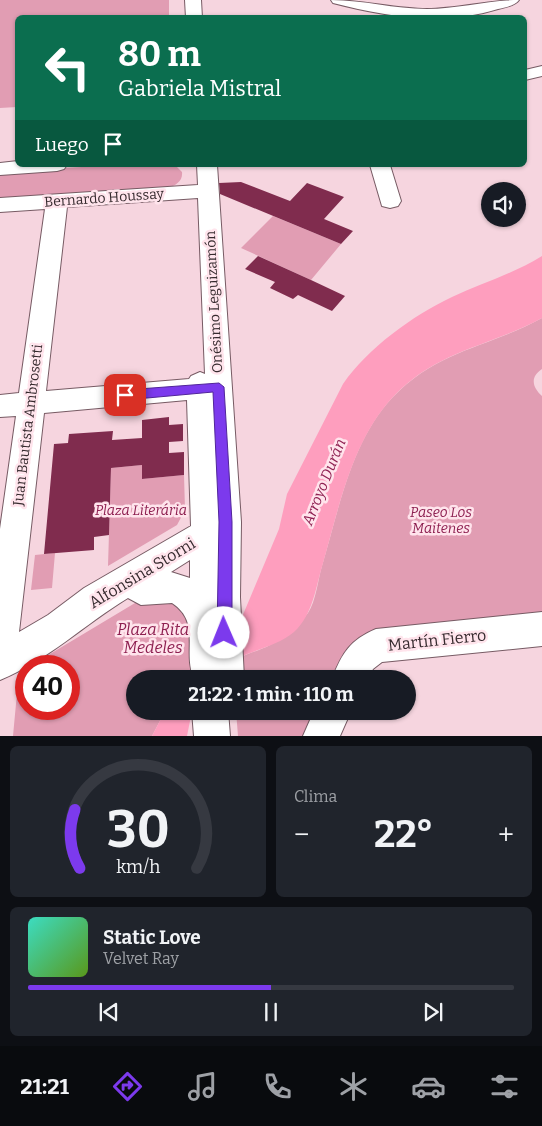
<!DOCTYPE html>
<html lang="es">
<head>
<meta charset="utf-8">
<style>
  body { margin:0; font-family:Bitter,serif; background:#20242c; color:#f1f3f6; height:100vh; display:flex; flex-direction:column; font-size:19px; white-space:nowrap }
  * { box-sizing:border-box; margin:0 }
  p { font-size:16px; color:#9ea1a6 }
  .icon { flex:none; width:28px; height:28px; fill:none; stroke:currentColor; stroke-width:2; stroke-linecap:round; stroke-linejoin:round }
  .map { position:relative; height:736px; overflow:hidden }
  .drawer { display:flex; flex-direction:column; gap:10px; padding:10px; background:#0d0f14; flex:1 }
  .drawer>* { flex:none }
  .banner { position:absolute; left:15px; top:15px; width:512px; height:152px; border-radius:8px; box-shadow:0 1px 4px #0004; background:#0b6e4f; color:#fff; overflow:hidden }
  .controls { position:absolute; left:481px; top:182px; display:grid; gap:10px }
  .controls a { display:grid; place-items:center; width:45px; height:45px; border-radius:50%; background:#171b24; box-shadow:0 1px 4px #0004; font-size:25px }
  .speed { position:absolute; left:15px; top:655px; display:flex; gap:10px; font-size:25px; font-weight:700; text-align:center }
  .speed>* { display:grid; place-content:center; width:65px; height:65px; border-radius:50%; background:#171b24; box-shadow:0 1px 4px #0004; line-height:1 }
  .speed .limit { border:8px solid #d22; background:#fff; color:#111 }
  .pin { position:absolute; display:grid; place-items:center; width:42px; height:42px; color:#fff; margin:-21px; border-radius:10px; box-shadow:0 2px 8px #0006 }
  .me { position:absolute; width:55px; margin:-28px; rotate:359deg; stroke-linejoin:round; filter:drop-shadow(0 0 4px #0008) }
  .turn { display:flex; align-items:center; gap:18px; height:105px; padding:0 20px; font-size:22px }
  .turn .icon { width:65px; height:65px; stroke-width:2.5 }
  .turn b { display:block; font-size:35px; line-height:42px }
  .then { display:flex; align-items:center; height:48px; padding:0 20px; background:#0003; gap:10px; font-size:19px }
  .big { font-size:38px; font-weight:700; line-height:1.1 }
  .drawer .tile { flex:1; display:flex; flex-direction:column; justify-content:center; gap:8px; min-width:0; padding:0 18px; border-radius:8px; background:#20242c }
  .drawer .dial { align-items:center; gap:0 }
  .dial svg { height:130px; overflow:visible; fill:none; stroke:#363941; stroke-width:7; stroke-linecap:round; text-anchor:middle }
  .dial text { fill:#f1f3f6; stroke:none }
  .song { display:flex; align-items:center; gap:15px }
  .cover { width:60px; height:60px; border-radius:8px; background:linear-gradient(135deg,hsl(170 70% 55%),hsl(90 70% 35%)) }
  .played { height:5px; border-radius:2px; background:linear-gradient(90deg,#7c3aed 50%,#363941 50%) }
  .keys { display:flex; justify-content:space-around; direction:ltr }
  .heat { display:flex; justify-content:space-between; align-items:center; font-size:28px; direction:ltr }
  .drawer .tiles { flex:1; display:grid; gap:10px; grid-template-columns:1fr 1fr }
  .tile:last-child { grid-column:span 2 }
  .trip { position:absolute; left:126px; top:670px; width:290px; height:50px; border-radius:25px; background:#171b24; box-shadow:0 1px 4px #0004; font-weight:700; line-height:50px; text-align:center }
  .tabs { display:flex; height:80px; justify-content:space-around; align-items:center; background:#090b0e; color:#9ea1a6 }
  .tabs .icon { width:35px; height:35px }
  .tabs .selected { color:#7c3aed }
  .tabs b { font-size:22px; color:#f1f3f6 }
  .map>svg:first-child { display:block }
  .green { fill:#e19db3 }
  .water { fill:#fe9ebe }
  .building { fill:#802c4e }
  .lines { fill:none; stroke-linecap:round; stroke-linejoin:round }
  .minor-casing { stroke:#775b64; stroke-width:2 }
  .minor { fill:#fff; fill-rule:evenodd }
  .route { fill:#7c3aed; stroke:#51269a }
  .labels { text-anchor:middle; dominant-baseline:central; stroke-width:5; stroke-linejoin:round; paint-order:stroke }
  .street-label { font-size:14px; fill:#362a2e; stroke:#ffe4ec }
  .park-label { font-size:14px; font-style:italic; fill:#8e2051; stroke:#ffe4ec }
  .water-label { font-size:15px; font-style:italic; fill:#902253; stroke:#ffe4ec }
  .near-street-label { font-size:16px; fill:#362a2e; stroke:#ffe4ec }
  .near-park-label { font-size:16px; font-style:italic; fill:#8e2051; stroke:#ffe4ec }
</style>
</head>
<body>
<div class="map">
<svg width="542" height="736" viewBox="0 0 542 736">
  <rect width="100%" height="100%" fill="#f6d5df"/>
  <path class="green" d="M0,0H169V17L18,18L17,107L0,108Z
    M114,165H175L182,172C183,181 176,185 168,188L0,200V172Z
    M273,216L341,244L311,280L241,248Z
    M542,318V369C530,377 532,387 542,396V614L398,627L335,679H235L239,658C249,653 261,650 270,645C279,639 302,621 308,613C316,601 318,579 322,566C339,509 351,441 393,397C439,349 488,348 542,318Z
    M142,465V479L184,475L185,510L177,525L108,566L111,468Z
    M55,553L52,588L31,590L35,555Z
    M140,600L188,605L196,673L191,679H135V711H165L152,736H13L17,693L26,670V709H69V666H30Z
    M236,711H318L306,736H238Z"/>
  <path class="water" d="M542,256V318C489,347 437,350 393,397C352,441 339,507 323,563C316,586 313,615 294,632C279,645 257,649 239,658L237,629L279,529L287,494L343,384C368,348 412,316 452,297C482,283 513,274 542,256Z
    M165,711H192L187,736H152Z"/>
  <path class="building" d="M241,182L290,201L307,183L344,197L324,219L353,231L341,244L220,194L219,183Z
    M258,256L311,280L345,296L332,311L298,295L293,299L270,288L275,282L245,269Z
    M169,417V425L183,424V441L169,442V453L184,452V475L142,479V465L111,468L109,535L94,537V550L44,554L54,444L68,443L69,434L113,431L112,440L142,438V420Z"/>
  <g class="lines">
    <defs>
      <path id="minor" d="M185,0H201L202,18H186Z
        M331,0C364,0 394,9 427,9C458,9 488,0 519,0C515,6 505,7 498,9C444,26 387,17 333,3Z
        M542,66V76L525,80V70Z
        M18,161V165H67L64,169L57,171L0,175V163Z
        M197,165H217L241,522L240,597L244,679H194C182,651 202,623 172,603L141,605L128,598C85,624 47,661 0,680V529L16,416L0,417V395L19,393L45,209L0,212V198L198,185ZM198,198L205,374L200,372L191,376L189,379L46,391L67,207ZM187,400L191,526L84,588L48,615L19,632L44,413ZM190,560V578L171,572Z
        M370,165H390L401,201L398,206L390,208L382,206Z
        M542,612V646L382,662L373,669L368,679H332C342,653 350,640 376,629Z
        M192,711H228L230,736H194Z
        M314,711H351L340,736H303Z"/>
    </defs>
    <use href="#minor" class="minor-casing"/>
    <use href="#minor" class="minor"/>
  </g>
  <path class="route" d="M219,383L224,387L232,522V633L230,638L224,640L219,638L217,633L219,522L213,392L125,400L120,395L125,390Z"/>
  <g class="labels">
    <g class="street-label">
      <text transform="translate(104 198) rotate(-4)">Bernardo Houssay</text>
      <text transform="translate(214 302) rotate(-93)">Onésimo Leguizamón</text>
      <text transform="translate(28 425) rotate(-83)">Juan Bautista Ambrosetti</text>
    </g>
    <g class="park-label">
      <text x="141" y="510">Plaza Literária</text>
      <text x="441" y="512">Paseo Los<tspan x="441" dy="16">Maitenes</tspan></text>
    </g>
    <g class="water-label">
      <text transform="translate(324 482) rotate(-68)">Arroyo Durán</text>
    </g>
    <g class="near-street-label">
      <text transform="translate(142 573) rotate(-31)">Alfonsina Storni</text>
      <text transform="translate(437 640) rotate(-6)">Martín Fierro</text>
    </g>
    <g class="near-park-label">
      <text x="153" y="629">Plaza Rita<tspan x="153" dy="18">Medeles</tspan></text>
    </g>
  </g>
</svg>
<div class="controls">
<a><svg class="icon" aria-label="sound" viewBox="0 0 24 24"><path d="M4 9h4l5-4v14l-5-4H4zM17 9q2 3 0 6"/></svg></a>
</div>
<div class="speed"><div class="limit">40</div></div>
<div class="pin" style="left:125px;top:395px;background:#d93025"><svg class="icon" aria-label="arrive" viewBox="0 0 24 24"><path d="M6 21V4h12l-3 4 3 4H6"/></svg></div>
<svg class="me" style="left:224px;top:633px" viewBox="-20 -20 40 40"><circle r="19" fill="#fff"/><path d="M0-13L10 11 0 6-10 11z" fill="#7c3aed"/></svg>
<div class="trip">21:22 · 1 min · 110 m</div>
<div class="banner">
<div class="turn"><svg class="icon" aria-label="left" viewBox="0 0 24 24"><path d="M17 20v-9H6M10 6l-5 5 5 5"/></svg><div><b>80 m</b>Gabriela Mistral</div></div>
<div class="then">Luego<svg class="icon" aria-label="arrive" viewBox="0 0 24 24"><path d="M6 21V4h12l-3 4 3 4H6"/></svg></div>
</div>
</div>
<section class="drawer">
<div class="tiles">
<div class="tile dial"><svg viewBox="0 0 100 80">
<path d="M14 69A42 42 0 1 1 86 69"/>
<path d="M14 69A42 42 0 0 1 11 33" stroke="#7c3aed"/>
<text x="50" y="56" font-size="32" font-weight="700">30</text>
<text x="50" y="72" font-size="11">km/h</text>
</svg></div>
<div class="tile"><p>Clima</p>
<div class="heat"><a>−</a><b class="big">22°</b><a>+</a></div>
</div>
<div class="tile">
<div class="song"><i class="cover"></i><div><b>Static Love</b><p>Velvet Ray</p></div></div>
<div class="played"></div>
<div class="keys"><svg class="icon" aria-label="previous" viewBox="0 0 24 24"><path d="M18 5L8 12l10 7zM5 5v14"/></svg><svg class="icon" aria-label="pause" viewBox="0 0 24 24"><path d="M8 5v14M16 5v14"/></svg><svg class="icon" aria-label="next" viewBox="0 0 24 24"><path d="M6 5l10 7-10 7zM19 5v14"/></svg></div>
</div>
</div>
</section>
<nav class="tabs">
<b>21:21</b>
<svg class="icon selected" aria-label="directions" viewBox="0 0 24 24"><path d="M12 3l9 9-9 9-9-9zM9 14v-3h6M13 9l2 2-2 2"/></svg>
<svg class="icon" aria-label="music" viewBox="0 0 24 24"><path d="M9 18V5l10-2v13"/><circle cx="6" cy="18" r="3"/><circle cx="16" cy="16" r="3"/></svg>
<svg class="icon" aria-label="phone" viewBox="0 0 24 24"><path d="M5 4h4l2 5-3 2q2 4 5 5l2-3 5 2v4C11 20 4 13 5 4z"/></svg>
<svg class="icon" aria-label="climate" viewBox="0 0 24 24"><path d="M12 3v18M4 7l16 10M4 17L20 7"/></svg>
<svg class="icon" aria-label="car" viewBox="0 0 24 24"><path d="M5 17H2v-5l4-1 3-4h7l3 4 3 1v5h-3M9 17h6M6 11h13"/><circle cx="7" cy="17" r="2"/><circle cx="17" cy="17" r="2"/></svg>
<svg class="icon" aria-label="filters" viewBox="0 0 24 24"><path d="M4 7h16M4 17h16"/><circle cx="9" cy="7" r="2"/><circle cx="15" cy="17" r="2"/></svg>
</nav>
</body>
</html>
